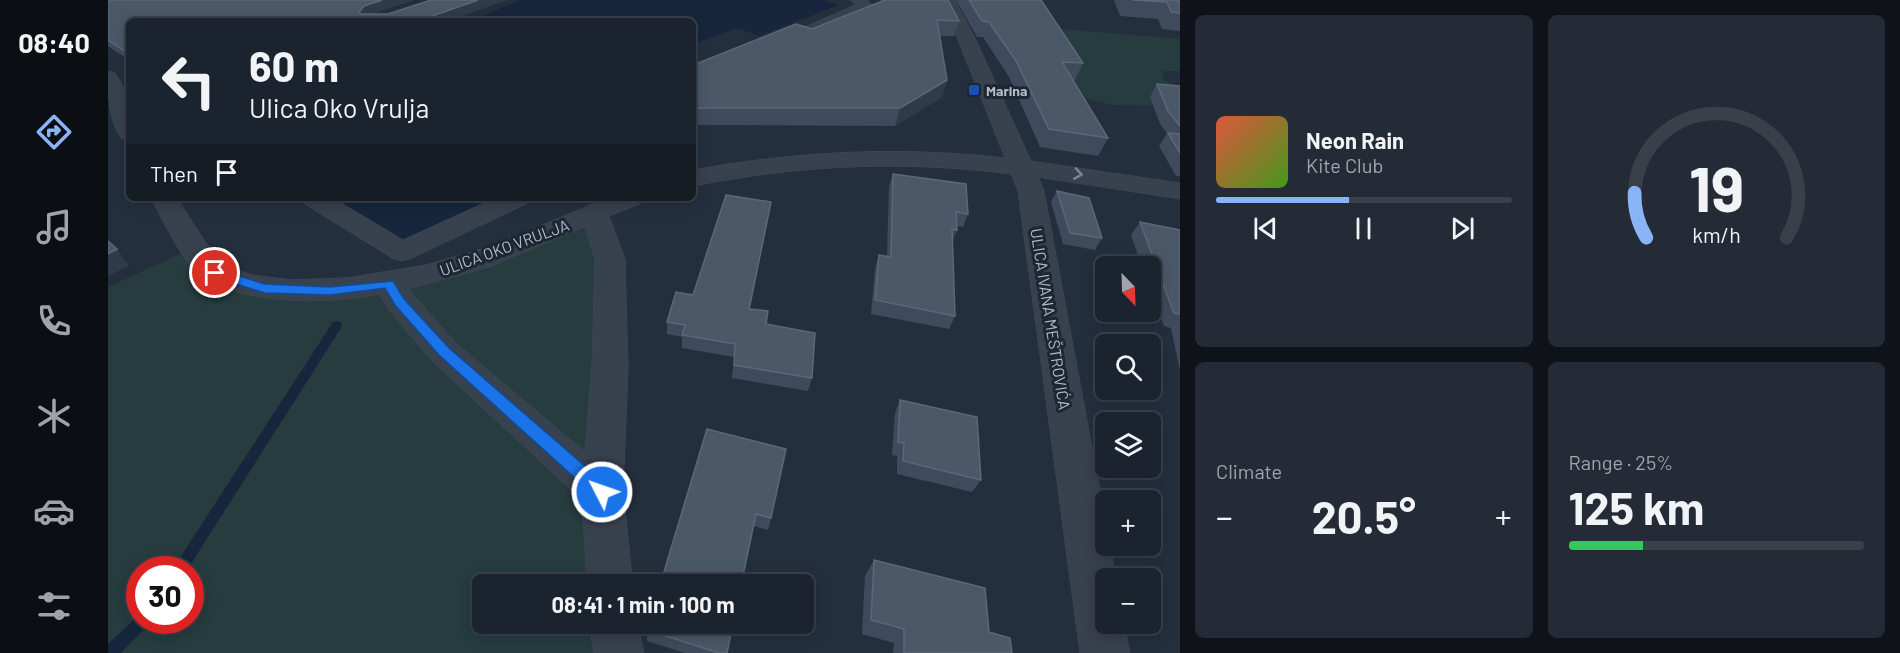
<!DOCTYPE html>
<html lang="en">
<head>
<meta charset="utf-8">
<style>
  body { margin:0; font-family:Barlow,sans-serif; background:#242b36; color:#f1f3f6; height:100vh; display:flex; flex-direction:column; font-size:22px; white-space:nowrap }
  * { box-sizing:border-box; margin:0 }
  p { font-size:20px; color:#a0a4aa }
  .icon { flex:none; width:33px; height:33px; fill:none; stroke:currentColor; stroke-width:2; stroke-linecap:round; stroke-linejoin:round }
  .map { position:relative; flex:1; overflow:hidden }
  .sheet { display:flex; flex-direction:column; gap:15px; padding:15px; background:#0f1319; width:720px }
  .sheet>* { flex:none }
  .hud { position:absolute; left:18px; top:18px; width:570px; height:183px; border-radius:9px; box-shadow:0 3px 15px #0003,0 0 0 2px #39404a; background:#1b232e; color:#f1f3f6; overflow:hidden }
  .needle { width:39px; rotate:157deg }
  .tools { position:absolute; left:987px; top:256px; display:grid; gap:12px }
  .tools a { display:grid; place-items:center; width:66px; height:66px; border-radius:9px; background:#1b232e; box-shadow:0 3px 15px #0003,0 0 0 2px #39404a; font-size:30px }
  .speed { position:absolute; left:18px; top:556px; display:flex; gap:12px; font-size:30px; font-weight:700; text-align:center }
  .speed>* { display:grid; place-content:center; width:78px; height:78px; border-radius:50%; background:#1b232e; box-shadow:0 3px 15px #0003,0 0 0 2px #39404a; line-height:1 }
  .speed .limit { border:9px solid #d22; background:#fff; color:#111 }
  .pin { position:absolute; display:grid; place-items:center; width:51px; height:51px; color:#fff; margin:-26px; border:3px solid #fff; border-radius:50%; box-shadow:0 2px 6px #0007 }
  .me { position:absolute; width:66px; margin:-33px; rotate:311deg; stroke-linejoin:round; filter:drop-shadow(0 0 4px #0008) }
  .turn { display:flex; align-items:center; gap:21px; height:126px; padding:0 24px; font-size:27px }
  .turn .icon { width:78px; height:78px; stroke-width:2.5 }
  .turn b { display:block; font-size:42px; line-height:51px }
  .then { display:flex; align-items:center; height:57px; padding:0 24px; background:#0003; gap:12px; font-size:22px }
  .big { font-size:45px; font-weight:700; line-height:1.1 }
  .sheet .card { flex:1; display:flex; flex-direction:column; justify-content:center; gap:9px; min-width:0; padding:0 21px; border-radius:9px; background:#242b36 }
  .sheet .dial { align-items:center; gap:0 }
  .dial svg { height:156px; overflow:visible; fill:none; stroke:#39404a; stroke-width:7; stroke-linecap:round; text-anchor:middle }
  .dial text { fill:#f1f3f6; stroke:none }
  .song { display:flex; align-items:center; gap:18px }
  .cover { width:72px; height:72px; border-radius:9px; background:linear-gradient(135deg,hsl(10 70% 55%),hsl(100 70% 35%)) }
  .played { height:6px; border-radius:3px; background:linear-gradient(90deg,#8ab4f8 45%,#39404a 45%) }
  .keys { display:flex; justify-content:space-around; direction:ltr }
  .heat { display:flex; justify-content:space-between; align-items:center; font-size:33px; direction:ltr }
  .charge { height:9px; border-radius:4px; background:linear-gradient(90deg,#34c759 25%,#39404a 0) }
  .sheet .tiles { flex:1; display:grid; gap:15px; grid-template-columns:repeat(2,1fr) }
  .trip { position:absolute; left:364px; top:574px; width:342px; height:60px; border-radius:9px; background:#1b232e; box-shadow:0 3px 15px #0003,0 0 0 2px #39404a; font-weight:700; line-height:60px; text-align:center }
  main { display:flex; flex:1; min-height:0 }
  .dock { display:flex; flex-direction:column; width:108px; justify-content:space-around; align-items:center; background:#0b0e12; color:#a0a4aa }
  .dock .icon { width:42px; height:42px }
  .dock .on { color:#8ab4f8 }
  .dock b { font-size:27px; color:#f1f3f6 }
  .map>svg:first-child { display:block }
  .green { fill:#263c3f; fill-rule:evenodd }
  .water { fill:#17263c }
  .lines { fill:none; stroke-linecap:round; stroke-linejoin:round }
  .stream { fill:#17263c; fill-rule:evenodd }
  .minor-casing { stroke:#414a57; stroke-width:1 }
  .minor { fill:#38414e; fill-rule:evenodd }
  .wall { fill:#3f4b5c }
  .shaded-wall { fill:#2f3b4b }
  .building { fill:#4b5868; stroke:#5c6777; stroke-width:1.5 }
  .oneway { stroke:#7c8592 }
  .route { fill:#1a73e8; stroke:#114b97; stroke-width:1.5 }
  .transit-dot { fill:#1a4fb4; stroke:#1d2633; stroke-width:2 }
  .labels { text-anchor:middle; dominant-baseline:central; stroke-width:6; stroke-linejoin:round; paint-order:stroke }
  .far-poi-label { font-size:14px; font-weight:bold; fill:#b4bcc9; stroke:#1d2633; text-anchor:start }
  .street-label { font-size:16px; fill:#b4bcc9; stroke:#1d2633 }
</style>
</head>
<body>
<main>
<nav class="dock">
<b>08:40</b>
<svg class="icon on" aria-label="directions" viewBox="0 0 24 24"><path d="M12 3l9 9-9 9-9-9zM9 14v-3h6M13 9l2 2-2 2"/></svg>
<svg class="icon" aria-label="music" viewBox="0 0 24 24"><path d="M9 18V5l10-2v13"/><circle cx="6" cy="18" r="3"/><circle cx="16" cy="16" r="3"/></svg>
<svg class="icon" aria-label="phone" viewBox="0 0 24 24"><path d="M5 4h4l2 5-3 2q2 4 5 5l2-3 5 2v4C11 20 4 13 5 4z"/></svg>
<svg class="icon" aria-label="climate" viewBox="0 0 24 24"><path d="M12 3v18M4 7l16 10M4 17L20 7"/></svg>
<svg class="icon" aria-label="car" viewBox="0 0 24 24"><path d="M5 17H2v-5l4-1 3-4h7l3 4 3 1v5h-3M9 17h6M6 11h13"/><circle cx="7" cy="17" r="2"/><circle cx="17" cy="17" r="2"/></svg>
<svg class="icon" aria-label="filters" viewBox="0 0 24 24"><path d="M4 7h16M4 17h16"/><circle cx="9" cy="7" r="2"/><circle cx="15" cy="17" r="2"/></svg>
</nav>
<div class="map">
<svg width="1072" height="653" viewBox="0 0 1072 653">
  <rect width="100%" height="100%" fill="#242f3e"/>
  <path class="green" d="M871,22L1072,39V71H1055L1054,78L1072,91V106L1004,105L953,91Z
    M486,213L502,585H375V624H506L511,653H0V287L87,247L107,273L157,288L280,283ZM32,570H82V621H32Z"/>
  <path class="water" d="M412,0H714L731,5L651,36L630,28L585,44V21H363Z
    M223,198H389L291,242Z"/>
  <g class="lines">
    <path class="stream" d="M229,321L233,322L234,325L233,328L79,570H64L225,322Z
      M32,614V621H42L39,626L13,653H0V644Z"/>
    <defs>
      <path id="minor" d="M743,0H760L765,7L763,11C741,20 712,41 688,35L685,31L688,27L699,26L747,5Z
        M831,0H847L868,40L923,161L1072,183V199L930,177L936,191L998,522V546H1002L1008,579H998V624H1016L1022,653H972L910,191L903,174C793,160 693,165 585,186V170C689,151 792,146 897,158L850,40Z
        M0,71L7,73C22,94 21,116 21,140L13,138C0,118 0,94 0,71Z
        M43,198H69L98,243L118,266L144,275L183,280L238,278L318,265L387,245L499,198H536L532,204L501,216L517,259L520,367L515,492L525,585H479L474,500L324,361L281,310L271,294C223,303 173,304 125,291C115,288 104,286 95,279C74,262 56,222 43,198ZM477,227L487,259L484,367L477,452L348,343L300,289L381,267Z
        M193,198H225L295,240L387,198H422L418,204L304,258L294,261L284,258L197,204Z
        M482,624H530L536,653H486Z"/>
    </defs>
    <use href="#minor" class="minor-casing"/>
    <use href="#minor" class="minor"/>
  </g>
  <path class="wall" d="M0,0H306L262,14H280L322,0H398L339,21H21V60L0,46Z
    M771,0H840L851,21L846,36H831L839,80L834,97L787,126L585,125V65L704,29L774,1Z
    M848,0H933L975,63L967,80H965L1000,138L990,156L932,147L901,77L875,37H869Z
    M1006,0H1072V31L1054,29L1050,19L1012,16Z
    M1049,84L1072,86V176H1068L1051,146L1059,133L1052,124L1042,97Z
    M785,174L860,214L855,227L849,226V230L844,242L847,316L841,329L763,314L767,268L771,255L779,256L781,186Z
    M949,191L994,238L987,250L955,244L943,202Z
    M661,214L642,309L658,324L704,378L700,391L624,378L626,357L574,348V337L559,334V322L585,295Z
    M1032,222L1072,230V371L1063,328L1056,326L1042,290V267H1034L1023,235Z
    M792,400L873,480L864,492L789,474V456L784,455L787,413Z
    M599,429L663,518L660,530L646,526Z
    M766,560L881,632L904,653H785L786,643L754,634L757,576Z
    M539,630L619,653H577L539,641Z"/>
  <path class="shaded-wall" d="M274,0H306L258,15L254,21L251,12L256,6Z
    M370,0H398L339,21H310Z
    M839,80L834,97L787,126L792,108Z
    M663,202L661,214L639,321L641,309Z
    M9,249L21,266L0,276V254Z"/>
  <path class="building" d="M0,0H274L256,6L251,12L253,14H280L323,0H370L310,21H21V54L0,40Z
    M777,0H840L851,21L829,20L839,80L792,108H585V65L688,24L704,29Z
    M861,0H933L975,63L954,62L1000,138L941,129L908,61L881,22L874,21Z
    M1024,0H1072V13L1063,12L1059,2Z
    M1049,84L1072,86V126L1060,111Z
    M1060,133L1072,134V153Z
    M785,174L858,184L860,214L848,212L849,230L844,229L847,316L767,300L771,255L783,257Z
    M949,191L981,198L994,238L962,233Z
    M618,195L663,202L641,309L660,311L658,324L707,333L704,378L626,365L627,344L574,335L577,325L559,322L568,292L585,295Z
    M1032,222L1072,230V314L1066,313Z
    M0,241L9,249L0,254Z
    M792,400L869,417L873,480L795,461L796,443L790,442Z
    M599,429L678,449L663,518L648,514L633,585H552Z
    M766,560L877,588L881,632L902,638L904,653H796V629L763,620Z
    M541,624H625L619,653H611L539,630Z"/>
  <defs><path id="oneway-chevron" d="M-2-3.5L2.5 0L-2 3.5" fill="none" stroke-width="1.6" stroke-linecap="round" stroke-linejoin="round" transform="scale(1.5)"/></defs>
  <use class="oneway" href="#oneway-chevron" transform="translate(970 174) rotate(9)"/>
  <path class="route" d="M107,269L157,284L222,287L285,281L296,299L341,348L500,486L503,492L500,497L494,499L488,497L331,355L287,305L277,288L222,295L157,293L103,276L101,273L103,270Z"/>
  <rect class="transit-dot" x="860" y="84" width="12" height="12" rx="3"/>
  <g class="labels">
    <g class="far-poi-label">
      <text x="878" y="90">Marina</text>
    </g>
    <g class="street-label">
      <text transform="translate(396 247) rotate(-20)">ULICA OKO VRULJA</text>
      <text transform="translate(943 319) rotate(81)">ULICA IVANA MEŠTROVIĆA</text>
    </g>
  </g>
</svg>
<div class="tools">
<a><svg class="needle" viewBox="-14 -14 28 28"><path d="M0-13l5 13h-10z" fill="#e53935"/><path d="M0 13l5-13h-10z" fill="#a0a4aa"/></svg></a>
<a><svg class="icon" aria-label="search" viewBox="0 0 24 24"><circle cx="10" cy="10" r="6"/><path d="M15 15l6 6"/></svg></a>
<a><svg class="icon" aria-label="layers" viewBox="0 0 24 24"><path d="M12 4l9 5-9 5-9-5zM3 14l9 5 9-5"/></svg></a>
<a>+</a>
<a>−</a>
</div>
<div class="speed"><div class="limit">30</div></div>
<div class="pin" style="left:107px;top:273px;background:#d93025"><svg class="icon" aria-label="arrive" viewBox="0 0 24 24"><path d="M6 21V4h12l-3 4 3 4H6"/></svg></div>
<svg class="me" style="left:494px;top:492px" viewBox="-20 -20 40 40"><circle r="17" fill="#1a73e8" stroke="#fff" stroke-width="3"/><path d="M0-11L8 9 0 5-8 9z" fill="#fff"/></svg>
<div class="trip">08:41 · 1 min · 100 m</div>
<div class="hud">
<div class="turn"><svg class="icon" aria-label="left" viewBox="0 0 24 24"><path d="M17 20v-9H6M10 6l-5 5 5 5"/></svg><div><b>60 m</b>Ulica Oko Vrulja</div></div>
<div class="then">Then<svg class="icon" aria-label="arrive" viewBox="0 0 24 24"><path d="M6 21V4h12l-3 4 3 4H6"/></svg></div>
</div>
</div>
<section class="sheet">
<div class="tiles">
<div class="card">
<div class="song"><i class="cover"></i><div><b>Neon Rain</b><p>Kite Club</p></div></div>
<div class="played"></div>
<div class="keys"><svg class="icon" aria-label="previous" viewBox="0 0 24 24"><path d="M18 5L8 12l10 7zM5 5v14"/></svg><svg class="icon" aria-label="pause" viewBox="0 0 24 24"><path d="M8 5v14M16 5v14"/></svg><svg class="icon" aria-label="next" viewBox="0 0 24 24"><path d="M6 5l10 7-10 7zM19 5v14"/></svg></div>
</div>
<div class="card dial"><svg viewBox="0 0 100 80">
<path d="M14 69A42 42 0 1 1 86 69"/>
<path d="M14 69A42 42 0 0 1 8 46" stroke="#8ab4f8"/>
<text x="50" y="56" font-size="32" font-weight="700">19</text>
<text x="50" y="72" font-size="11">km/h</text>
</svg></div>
<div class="card"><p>Climate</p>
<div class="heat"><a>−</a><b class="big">20.5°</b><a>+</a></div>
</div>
<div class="card"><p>Range · 25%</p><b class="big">125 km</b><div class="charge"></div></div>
</div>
</section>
</main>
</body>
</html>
